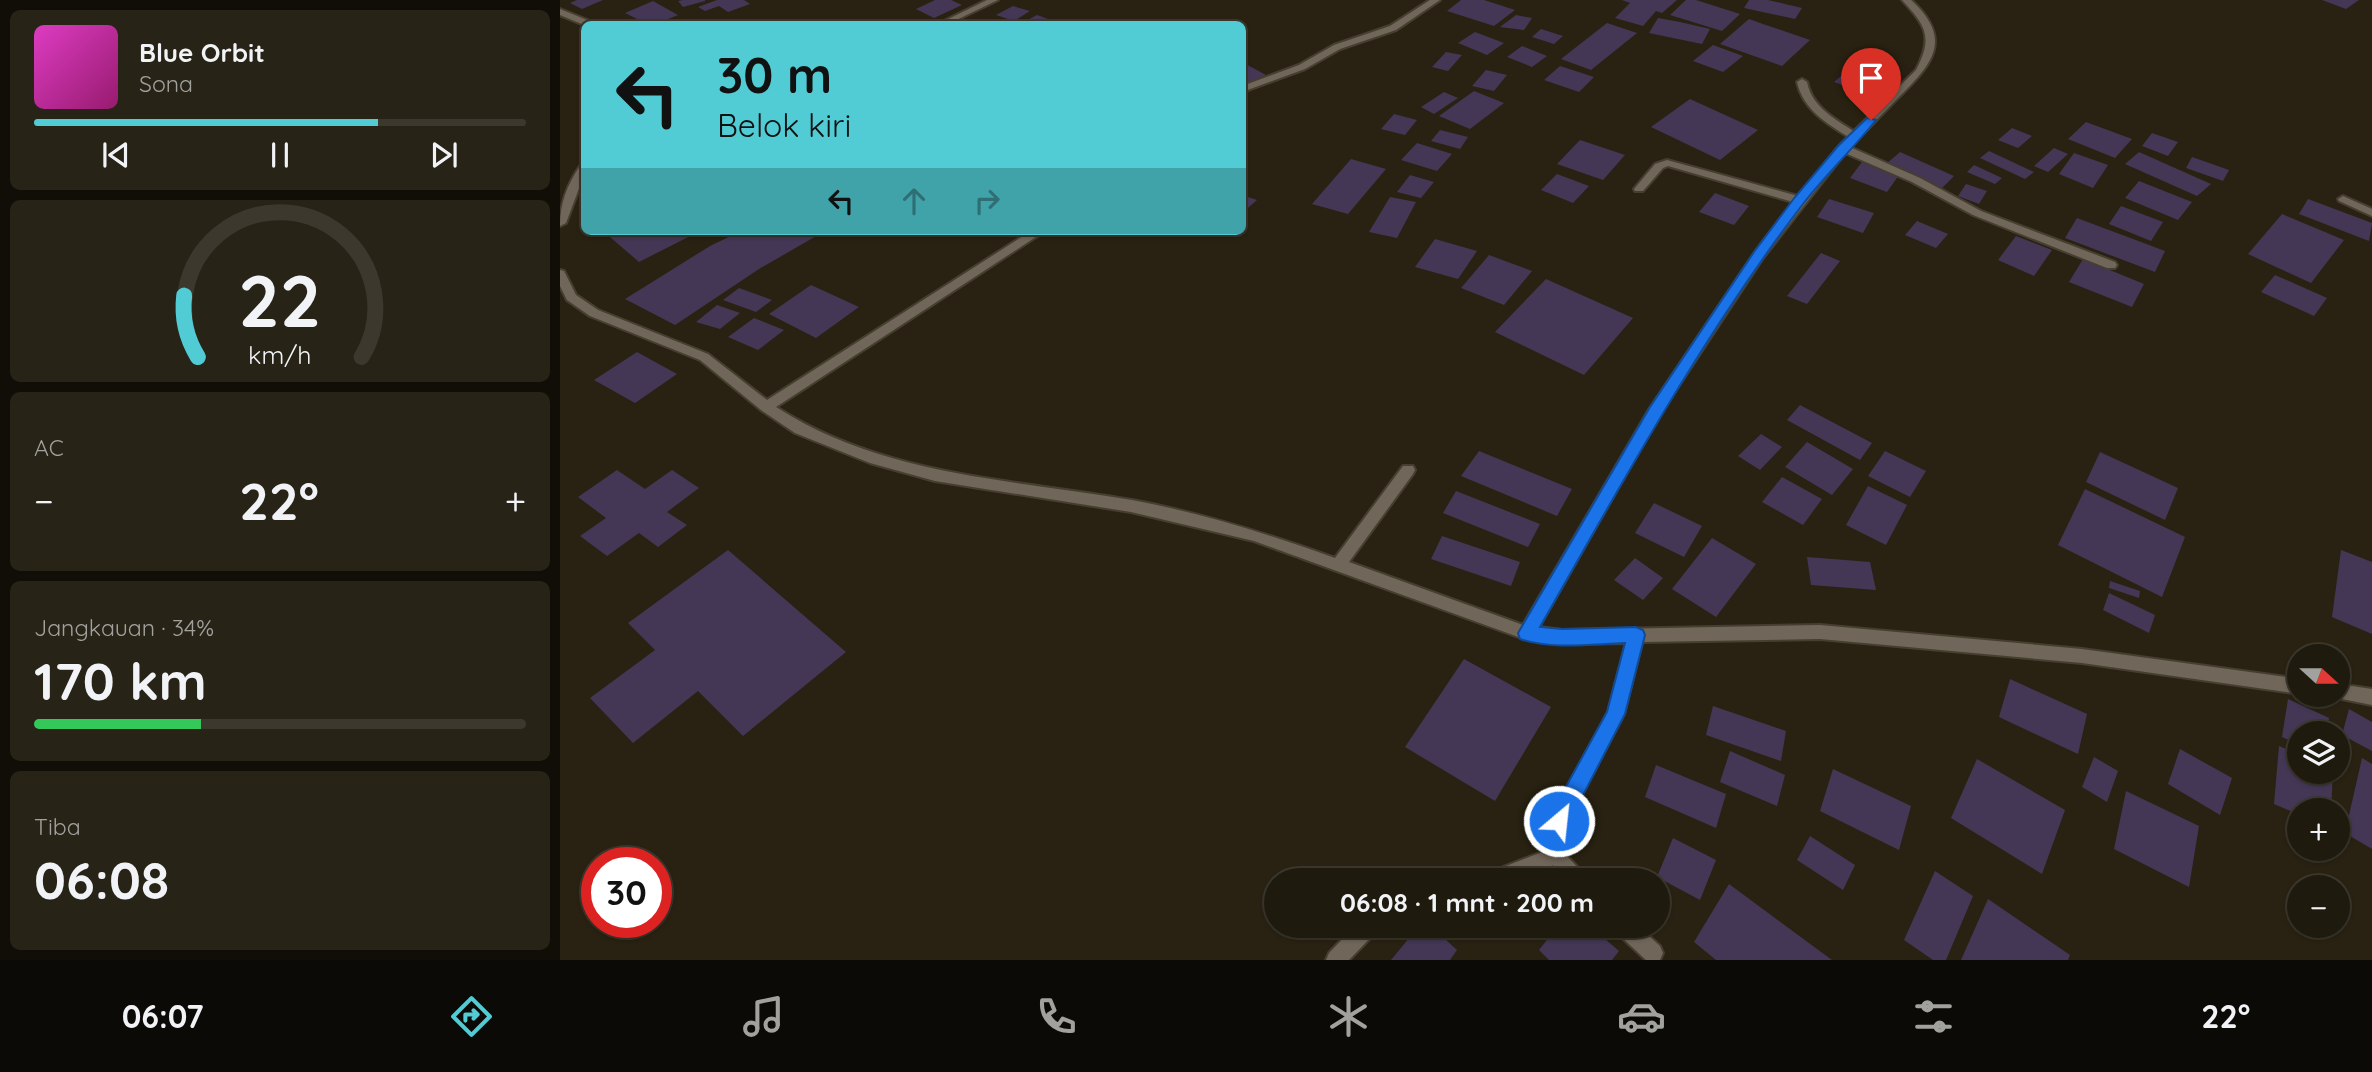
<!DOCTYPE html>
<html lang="id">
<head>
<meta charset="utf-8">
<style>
  body { margin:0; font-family:Quicksand,sans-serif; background:#272317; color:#f1f3f6; height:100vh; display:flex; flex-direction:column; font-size:26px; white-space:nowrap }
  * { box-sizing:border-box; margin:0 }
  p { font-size:23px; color:#a1a19e }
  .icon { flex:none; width:38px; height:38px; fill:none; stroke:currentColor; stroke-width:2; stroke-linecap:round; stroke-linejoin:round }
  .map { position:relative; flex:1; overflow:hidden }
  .drawer { display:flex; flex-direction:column; gap:10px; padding:10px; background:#110e08; width:560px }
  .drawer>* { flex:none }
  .banner { position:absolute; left:21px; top:21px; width:665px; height:214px; border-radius:10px; box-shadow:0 2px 5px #0004,0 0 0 2px #3c382e; background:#51ccd5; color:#111; overflow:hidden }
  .needle { width:46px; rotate:111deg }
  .buttons { position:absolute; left:1727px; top:644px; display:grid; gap:14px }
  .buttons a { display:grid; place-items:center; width:63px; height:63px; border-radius:50%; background:#1f1a0e; box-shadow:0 2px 5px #0004,0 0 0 2px #3c382e; font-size:35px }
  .speed { position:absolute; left:21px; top:847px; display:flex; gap:14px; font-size:35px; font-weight:700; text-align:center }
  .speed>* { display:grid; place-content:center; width:91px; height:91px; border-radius:50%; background:#1f1a0e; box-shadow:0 2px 5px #0004,0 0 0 2px #3c382e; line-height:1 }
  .speed .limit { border:10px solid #d22; background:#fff; color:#111 }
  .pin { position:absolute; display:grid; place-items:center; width:60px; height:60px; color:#fff; margin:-72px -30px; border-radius:50% 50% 50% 0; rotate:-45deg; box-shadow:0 0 7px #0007 }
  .pin .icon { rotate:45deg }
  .me { position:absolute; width:77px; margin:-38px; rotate:28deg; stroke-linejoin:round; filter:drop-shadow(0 0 5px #0008) }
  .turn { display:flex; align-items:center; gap:24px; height:147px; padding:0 21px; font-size:32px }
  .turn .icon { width:91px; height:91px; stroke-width:2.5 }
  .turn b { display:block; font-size:49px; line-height:60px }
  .lanes { display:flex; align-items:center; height:66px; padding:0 21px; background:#0003; justify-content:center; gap:35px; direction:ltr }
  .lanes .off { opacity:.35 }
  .big { font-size:52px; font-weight:700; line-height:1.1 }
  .drawer .card { flex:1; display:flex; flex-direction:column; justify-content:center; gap:10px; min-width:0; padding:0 24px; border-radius:10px; background:#272317 }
  .drawer .dial { align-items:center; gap:0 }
  .dial svg { height:182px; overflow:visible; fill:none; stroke:#3c382e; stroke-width:7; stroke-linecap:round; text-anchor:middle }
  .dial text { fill:#f1f3f6; stroke:none }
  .song { display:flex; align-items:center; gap:21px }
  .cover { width:84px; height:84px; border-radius:10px; background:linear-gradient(135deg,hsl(310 70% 55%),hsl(320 70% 35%)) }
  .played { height:7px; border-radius:4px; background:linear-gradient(90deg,#51ccd5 70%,#3c382e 70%) }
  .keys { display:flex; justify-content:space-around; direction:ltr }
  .heat { display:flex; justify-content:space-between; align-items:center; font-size:38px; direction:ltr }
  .charge { height:10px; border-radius:5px; background:linear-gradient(90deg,#34c759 34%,#3c382e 0) }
  .trip { position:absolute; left:704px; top:868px; width:406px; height:70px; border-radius:35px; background:#1f1a0e; box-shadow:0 2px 5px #0004,0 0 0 2px #3c382e; font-weight:700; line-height:70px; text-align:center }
  .tabs { display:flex; height:112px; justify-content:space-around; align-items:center; background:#0c0a06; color:#a1a19e }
  .tabs .icon { width:49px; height:49px }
  .tabs .on { color:#51ccd5 }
  .tabs b { font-size:32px; color:#f1f3f6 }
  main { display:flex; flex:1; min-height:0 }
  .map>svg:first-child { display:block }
  .building { fill:#433755 }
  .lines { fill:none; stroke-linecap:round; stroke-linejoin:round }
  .service-casing { stroke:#463f30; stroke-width:4 }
  .minor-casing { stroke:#463f30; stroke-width:4 }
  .service { fill:#71665a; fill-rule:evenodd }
  .minor { fill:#71665a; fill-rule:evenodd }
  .route { fill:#1a73e8; stroke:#114b97; stroke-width:2 }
</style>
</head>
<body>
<main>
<section class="drawer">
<div class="card">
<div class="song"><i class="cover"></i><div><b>Blue Orbit</b><p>Sona</p></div></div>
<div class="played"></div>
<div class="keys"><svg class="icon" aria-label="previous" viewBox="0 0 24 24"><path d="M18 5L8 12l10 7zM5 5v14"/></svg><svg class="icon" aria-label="pause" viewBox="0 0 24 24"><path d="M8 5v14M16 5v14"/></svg><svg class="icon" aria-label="next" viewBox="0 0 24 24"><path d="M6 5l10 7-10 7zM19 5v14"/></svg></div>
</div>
<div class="card dial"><svg viewBox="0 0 100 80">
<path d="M14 69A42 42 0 1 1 86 69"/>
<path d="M14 69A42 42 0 0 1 8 42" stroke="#51ccd5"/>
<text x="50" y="56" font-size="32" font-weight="700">22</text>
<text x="50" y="72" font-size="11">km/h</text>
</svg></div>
<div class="card"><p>AC</p>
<div class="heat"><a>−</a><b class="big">22°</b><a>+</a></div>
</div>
<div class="card"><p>Jangkauan · 34%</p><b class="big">170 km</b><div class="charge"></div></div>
<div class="card"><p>Tiba</p><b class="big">06:08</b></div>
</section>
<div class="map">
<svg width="1812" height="960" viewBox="0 0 1812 960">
  <rect width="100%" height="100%" fill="#292212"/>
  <path class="building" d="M17,0H43L22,9L10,3Z
    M123,0H145V1L123,7L118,1Z
    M157,0H184L190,4L168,12L159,6L145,11L138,7Z
    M375,0H391L402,5L374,18L356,9Z
    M901,0H924L955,10L934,26L887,11Z
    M1062,0H1117L1102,13L1096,11L1083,26L1055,18L1070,3Z
    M1126,0H1136L1180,14L1162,31L1110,15Z
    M1189,0H1208L1242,8L1235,19L1184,8Z
    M1762,0H1799L1786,9Z
    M93,1L118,15L96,24H87L65,13Z
    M453,6L470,11L454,21L436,15Z
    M477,15L502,24H460Z
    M956,15L972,18L964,30L940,27Z
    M1098,18L1120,22L1150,29L1142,44L1089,33Z
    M1189,19L1203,24L1250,40L1222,66L1160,44Z
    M1047,23L1077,33L1031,70L1001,59Z
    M981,29L1003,36L994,44L972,37Z
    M915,32L944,43L927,55L898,43Z
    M1153,45L1183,56L1163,72L1133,61Z
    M962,46L987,56L972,67L947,57Z
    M886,52L902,55L888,71L872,67Z
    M1305,56L1337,68L1308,94L1274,82Z
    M682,62L706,75L682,87Z
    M1000,66L1034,77L1019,92L984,80Z
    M926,70L947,75L934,91L912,86Z
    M914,91L944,103L910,129L879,116Z
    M884,92L898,98L874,114L861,107Z
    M1130,99L1198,130L1160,160L1091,127Z
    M834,114L857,120L845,135L821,129Z
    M1526,122L1572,139L1555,158L1508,139Z
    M1452,128L1472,136L1458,148L1438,140Z
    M880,130L908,137L900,149L871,141Z
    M1592,133L1618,142L1608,156L1582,146Z
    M1020,140L1065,155L1043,180L997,164Z
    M857,143L892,154L877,171L841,160Z
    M1494,148L1508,154L1488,172L1474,166Z
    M1429,151L1474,172L1465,179L1420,158Z
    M1340,152L1394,176L1381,189L1326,164Z
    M1579,152L1651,184L1637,196L1565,164Z
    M1514,153L1548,165L1533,188L1499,174Z
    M1632,157L1669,170L1663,181L1626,168Z
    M791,159L826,169L788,214L752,204Z
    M1302,162L1339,175L1327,192L1290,178Z
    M1414,165L1442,178L1435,184L1407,172Z
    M997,174L1029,186L1013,203L981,190Z
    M850,175L874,182L861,198L837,192Z
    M1579,181L1632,202L1618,220L1565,198Z
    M1406,184L1427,191L1419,204L1398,196Z
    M1155,193L1189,206L1174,225L1139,212Z
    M682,195L697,200L682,213Z
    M830,197L856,202L837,238L809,232Z
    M1269,199L1314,213L1303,233L1257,217Z
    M1748,199L1812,223L1809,241L1739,214Z
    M1561,206L1603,222L1591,241L1549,224Z
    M1722,214L1784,240L1751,283L1688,254Z
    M1517,218L1605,251L1595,272L1505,238Z
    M1357,221L1388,234L1376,248L1345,235Z
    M43,231H140L79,262Z
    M181,231H265L199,269L115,325L65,299L150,246Z
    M1456,236L1492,250L1474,276L1438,260Z
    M875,239L917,251L898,279L855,267Z
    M1261,253L1280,261L1247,304L1227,296Z
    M929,255L972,271L944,305L901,288Z
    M1523,259L1584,284L1572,307L1509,282Z
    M1715,275L1767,298L1754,316L1701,292Z
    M986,279L1073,318L1024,375L935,332Z
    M251,285L299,307L256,338L209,314Z
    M179,288L212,300L196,312L163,300Z
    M157,305L180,313L160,329L136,322Z
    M194,318L224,330L198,350L168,337Z
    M77,352L117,374L75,403L34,380Z
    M1240,405L1312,443L1300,460L1227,420Z
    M1201,434L1222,447L1200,470L1178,456Z
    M1247,442L1293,469L1272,495L1225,467Z
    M919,451L1012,489L997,516L901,476Z
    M1325,451L1366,471L1350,497L1308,476Z
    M1540,452L1618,488L1605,520L1526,482Z
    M57,470L85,489L112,470L139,488L107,512L127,525L98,547L79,533L47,556L20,536L46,518L18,497Z
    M1222,477L1262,499L1243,525L1202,502Z
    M1308,486L1347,505L1326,545L1286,525Z
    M1525,489L1625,537L1602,597L1498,545Z
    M896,491L980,524L968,547L883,513Z
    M1094,503L1142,526L1124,557L1075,533Z
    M882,536L960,562L951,586L871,559Z
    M1152,538L1196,564L1156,617L1112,589Z
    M168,550L286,652L183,736L138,691L73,743L30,698L95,650L68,623Z
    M1781,550L1812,562V634L1772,617Z
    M1247,557L1310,562L1316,590L1251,585Z
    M1075,558L1103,578L1083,600L1054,580Z
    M1550,581L1580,591L1579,598L1549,588Z
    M1549,593L1595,615L1589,633L1543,610Z
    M904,659L991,707L935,801L845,747Z
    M1450,679L1527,714L1518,754L1439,717Z
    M1728,699L1769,718L1767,733H1740V745L1722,737Z
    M1153,706L1226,731L1221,761L1146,735Z
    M1789,709L1812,722V751L1782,735Z
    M1719,746L1740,755V772H1773L1771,810H1740V815L1714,804Z
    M1620,749L1672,778L1660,815L1608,784Z
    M1170,751L1225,775L1217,806L1160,782Z
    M1534,757L1558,771L1547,802L1522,787Z
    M1802,758L1812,764V849L1785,833Z
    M1417,759L1505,810L1482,874L1391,818Z
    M1096,765L1166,794L1156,828L1085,797Z
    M1273,769L1351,806L1339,850L1260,811Z
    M1566,791L1639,826L1629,887L1554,849Z
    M1250,836L1295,865L1283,890L1237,860Z
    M1113,838L1156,860L1140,900L1097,877Z
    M1375,871L1413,896L1386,960H1373L1344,940Z
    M1169,884L1272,960H1156L1134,942Z
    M1428,899L1510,955L1508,960H1401Z
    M859,926H871L897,950L890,960H831Z
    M998,926H1030L1059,951L1052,960H989L979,950Z"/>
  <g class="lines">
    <defs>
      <path id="service" d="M1242,79L1247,82C1252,108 1277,120 1298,134V138H1290C1268,124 1243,110 1237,82Z
        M995,847L1001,850L1004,856L1001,862L957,880H926L928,873Z
        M795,926H817L815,933L789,960H766L769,953Z"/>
      <path id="minor" d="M427,0H438L388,24H378Z
        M870,0H880L836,30L780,49L745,69L682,92V86L739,65L774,45L830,26Z
        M1342,0H1351C1396,41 1370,66 1336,100C1321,116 1305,131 1290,147L1360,178L1421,211L1555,262L1557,265L1555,268H1547L1413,215L1352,182L1285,153L1203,258L1100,414L979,627L1002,630L1260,625L1522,649L1740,679V694L1522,663L1260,639L1082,642L1064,714L1007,823L1004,853L1023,873L1025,880H1004L986,856L989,821L1048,712L1066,643L1002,644L967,640L694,541L571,512L375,481L310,463L235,433L201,410L140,360L30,316L7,300L0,286V270L4,271L16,295L38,310L148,354L207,400L471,231H485L216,407C323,476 450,479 572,500C642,513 708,534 775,558L843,466H853L855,470L853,474L789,562L963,625L1090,408L1195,252L1233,202L1108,166L1103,168L1083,191H1075L1074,189L1095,164L1107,160L1238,196L1279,146L1356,70C1374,36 1365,25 1342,0Z
        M0,9L32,22L33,24L24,25L0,15Z
        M24,165V175L6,223L0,226C0,203 7,185 20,166Z
        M1783,196L1812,209V216L1779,201L1778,199Z
        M1778,684L1812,689V705L1772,697L1771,695H1778Z
        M1055,926H1078L1100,946L1103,953L1100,960H1086L1057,933Z"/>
    </defs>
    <use href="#service" class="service-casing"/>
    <use href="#minor" class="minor-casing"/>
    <use href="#service" class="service"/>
    <use href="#minor" class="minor"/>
  </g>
  <path class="route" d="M1307,118L1316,120C1293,149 1266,174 1243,204C1142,336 1062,483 980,627L1002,629L1076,627L1083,630L1085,635L1065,714L1006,828L999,831L991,828L988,821L991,814L1047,712L1065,643C1032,644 992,650 960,639L958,633L1090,407L1194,252L1235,197L1278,146Z"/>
</svg>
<div class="buttons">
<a><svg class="needle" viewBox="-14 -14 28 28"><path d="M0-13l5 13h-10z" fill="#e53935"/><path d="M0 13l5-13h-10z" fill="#a1a19e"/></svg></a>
<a><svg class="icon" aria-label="layers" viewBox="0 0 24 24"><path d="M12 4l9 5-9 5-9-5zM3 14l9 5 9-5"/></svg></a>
<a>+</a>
<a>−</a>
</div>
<div class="speed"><div class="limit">30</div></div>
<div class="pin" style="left:1311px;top:120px;background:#d93025"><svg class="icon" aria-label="arrive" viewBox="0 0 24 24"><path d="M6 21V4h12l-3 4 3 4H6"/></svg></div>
<svg class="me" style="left:999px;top:821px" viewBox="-20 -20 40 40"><circle r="17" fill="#1a73e8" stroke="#fff" stroke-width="3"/><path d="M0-11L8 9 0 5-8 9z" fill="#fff"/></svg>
<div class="trip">06:08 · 1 mnt · 200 m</div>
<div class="banner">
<div class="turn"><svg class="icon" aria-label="left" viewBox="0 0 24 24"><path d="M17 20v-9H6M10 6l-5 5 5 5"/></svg><div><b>30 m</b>Belok kiri</div></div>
<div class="lanes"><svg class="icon" aria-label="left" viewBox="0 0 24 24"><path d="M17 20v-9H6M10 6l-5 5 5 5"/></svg><svg class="icon off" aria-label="ahead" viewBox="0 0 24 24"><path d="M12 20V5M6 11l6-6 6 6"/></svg><svg class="icon off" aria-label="right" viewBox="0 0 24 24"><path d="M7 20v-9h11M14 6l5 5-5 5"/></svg></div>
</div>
</div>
</main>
<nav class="tabs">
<b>06:07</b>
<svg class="icon on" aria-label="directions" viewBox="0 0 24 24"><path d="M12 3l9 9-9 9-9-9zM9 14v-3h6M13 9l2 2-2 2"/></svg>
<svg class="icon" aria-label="music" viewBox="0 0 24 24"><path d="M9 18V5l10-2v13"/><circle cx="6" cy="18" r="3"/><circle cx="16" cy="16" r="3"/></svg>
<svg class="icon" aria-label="phone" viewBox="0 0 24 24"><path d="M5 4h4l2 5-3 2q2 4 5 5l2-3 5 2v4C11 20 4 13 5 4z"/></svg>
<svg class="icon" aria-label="climate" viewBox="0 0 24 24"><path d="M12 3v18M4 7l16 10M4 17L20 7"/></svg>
<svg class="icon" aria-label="car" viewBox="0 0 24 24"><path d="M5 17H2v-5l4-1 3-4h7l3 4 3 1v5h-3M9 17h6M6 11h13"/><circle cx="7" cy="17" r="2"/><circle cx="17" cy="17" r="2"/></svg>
<svg class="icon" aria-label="filters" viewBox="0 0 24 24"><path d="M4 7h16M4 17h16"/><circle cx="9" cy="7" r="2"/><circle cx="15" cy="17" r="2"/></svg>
<b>22°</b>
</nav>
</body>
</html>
